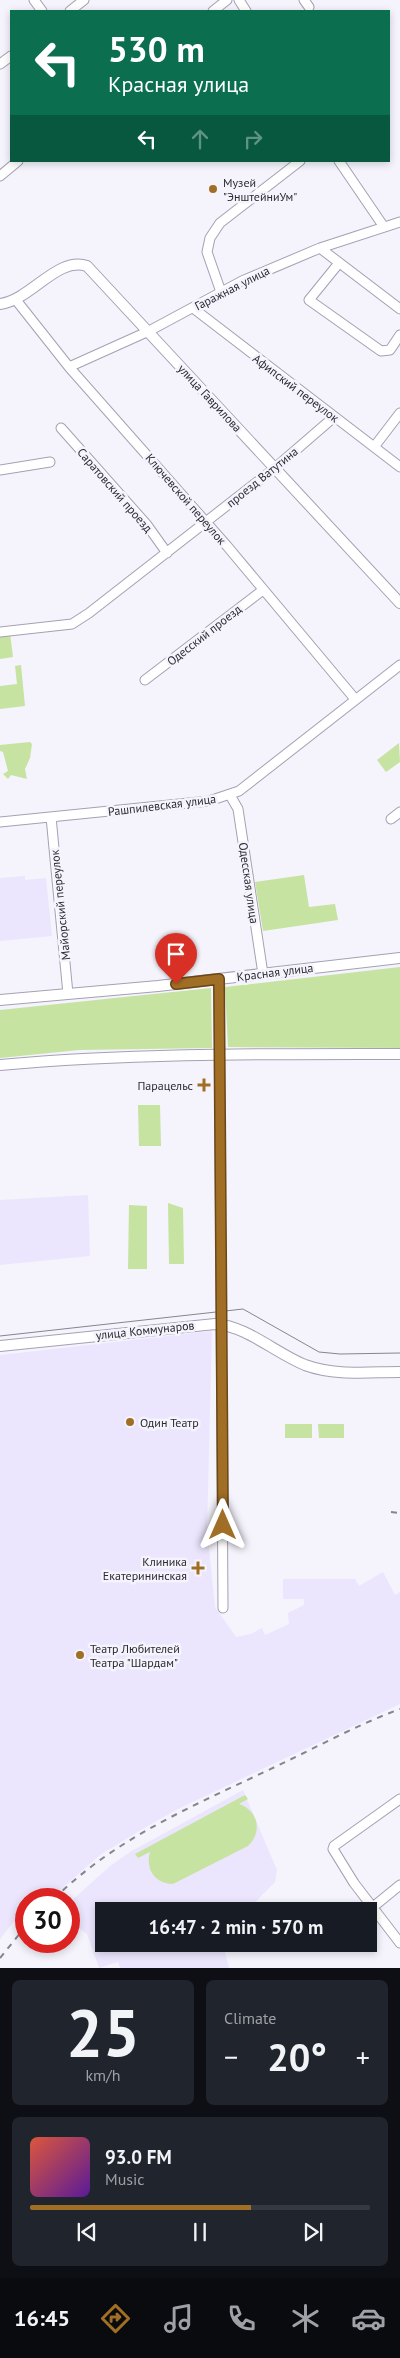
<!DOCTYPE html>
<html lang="en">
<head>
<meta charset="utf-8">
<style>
  body { margin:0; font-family:"PT Sans",sans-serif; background:#20242c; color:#f1f3f6; height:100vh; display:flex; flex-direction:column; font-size:19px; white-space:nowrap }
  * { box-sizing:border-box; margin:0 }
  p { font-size:16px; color:#9ea1a6 }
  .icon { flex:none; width:28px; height:28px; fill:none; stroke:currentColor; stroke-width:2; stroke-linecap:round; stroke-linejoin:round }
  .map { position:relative; height:1968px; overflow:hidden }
  .side { display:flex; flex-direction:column; gap:12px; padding:12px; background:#0d0f14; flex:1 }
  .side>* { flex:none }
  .guide { position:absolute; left:10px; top:10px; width:380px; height:152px; border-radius:0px; box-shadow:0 2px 8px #0003; background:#0b6e4f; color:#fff; overflow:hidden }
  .speed { position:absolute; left:15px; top:1888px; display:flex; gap:10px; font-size:25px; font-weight:700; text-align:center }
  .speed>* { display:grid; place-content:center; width:65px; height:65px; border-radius:50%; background:#171b24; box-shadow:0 2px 8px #0003; line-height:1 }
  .speed .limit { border:8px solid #d22; background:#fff; color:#111 }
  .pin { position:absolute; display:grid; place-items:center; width:42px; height:42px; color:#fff; margin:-51px -21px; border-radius:50% 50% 50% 0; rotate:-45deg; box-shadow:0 0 5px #0007 }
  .pin .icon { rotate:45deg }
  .me { position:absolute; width:55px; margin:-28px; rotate:0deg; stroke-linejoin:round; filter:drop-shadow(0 0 4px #0008) }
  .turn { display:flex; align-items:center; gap:18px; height:105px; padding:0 15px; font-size:22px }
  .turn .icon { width:65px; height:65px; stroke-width:2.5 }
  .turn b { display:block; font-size:35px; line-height:42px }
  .lanes { display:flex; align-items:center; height:48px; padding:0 15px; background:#0003; justify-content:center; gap:25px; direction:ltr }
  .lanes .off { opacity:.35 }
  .big { font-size:38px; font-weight:600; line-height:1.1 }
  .side .widget { flex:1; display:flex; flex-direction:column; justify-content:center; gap:8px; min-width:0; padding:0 18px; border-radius:8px; background:#20242c }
  .side .dial { align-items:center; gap:0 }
  .dial b { font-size:65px; line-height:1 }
  .song { display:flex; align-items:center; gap:15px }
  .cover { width:60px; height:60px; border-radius:8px; background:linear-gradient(135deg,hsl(10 70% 55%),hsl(270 70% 35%)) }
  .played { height:5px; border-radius:2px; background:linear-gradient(90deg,#a16e25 65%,#363941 65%) }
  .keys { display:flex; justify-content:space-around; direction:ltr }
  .heat { display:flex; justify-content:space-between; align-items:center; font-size:28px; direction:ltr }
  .side .tiles { flex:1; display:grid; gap:12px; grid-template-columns:1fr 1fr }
  .widget:last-child { grid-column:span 2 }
  .trip { position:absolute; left:95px; top:1902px; width:282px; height:50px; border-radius:0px; background:#171b24; box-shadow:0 2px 8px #0003; font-weight:600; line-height:50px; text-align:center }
  .menu { display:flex; height:80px; justify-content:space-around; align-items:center; background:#090b0e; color:#9ea1a6 }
  .menu .icon { width:35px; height:35px }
  .menu .current { color:#a16e25 }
  .menu b { font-size:22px; color:#f1f3f6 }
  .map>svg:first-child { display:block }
  .built { fill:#ebe6fd }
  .green { fill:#c6e3a2 }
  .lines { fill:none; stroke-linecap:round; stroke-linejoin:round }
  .minor-casing { stroke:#a5a0b4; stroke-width:11 }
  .major-casing { stroke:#a5a0b4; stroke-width:12 }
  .minor { stroke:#fff; stroke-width:9 }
  .major { stroke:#fff; stroke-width:10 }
  .tram { stroke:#86848c; stroke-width:1 }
  .rail { stroke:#86848c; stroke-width:2; stroke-dasharray:6 6; stroke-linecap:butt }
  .route-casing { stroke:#694818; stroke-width:12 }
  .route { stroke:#a16e25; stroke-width:9 }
  .poi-dot { fill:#a16e25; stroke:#f5f3fc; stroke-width:2 }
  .labels { text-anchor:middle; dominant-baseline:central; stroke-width:5; stroke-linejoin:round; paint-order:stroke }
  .poi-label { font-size:12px; fill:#2c2a32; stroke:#f5f3fc; text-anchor:start }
  .street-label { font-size:12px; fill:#2c2a32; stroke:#f5f3fc }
</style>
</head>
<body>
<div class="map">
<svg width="400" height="1968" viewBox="0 0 400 1968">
  <rect width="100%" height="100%" fill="#f5f3fc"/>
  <path class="built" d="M25,876V880L46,878L52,936L0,941V878Z
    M88,1195L90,1256L0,1265V1200Z
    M212,1331L207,1528L215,1607L236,1637L251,1634L262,1628L265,1635L289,1624L288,1613L304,1605V1599H283V1579H355L359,1586L383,1572L395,1595L400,1592V1704L180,1808L146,1827L100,1855L50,1899H26V1906L0,1939V1355Z
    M243,1790L277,1870L275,1882L246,1911H104V1944H223L229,1968H120L118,1962L99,1968L87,1934L69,1921V1903L110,1866L130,1852Z"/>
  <path class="green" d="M10,633L13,657L0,659V634Z
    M21,665L25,706L0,709V686L17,684L15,666Z
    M30,742L32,744L30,758L25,769L27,779L11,775L8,779L3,774L8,771L3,752L0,751V745Z
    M399,743L400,762L386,772L377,760Z
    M304,875L309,907L335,904L338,920L263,931L255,882Z
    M400,967V1048L228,1047L225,987Z
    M211,988L212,1048L79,1050L0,1058V1010Z
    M138,1105H160L161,1146H139Z
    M168,1203L183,1208L184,1264H169Z
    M129,1205L147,1206V1269H128Z
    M285,1424H312V1438H285Z
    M318,1424H344V1438H319Z
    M245,1795L248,1799L239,1804C258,1810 263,1832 248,1846L173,1884C155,1884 145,1869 150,1852L138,1858L135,1854Z"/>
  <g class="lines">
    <defs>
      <path id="minor" d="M34,0L42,11
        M239,0L246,11
        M304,0L309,7
        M70,11L84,0
        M213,11L227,0
        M0,64L11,56
        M339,161L384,227
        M0,176L18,161
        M320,248L400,309
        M339,263L309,300L381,351L390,350L400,335
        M221,292L207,252L210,238L220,223L300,161
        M16,300L69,367L227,546L355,699
        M193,308L400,467
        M69,367L149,331L242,281L320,248L400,222
        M61,428L147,525L167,553
        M374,447L400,413
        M0,470L50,462
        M0,632L72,624L89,613L275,468L334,417
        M145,680L263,590
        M230,795L238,809L263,974
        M51,817L68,994
        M391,819L400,812
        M0,822L209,801L239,791L400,665
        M219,979L223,1608
        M400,1799L334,1846L333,1849L354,1883L400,1943
        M373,1907L400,1885"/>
      <path id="major" d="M0,304C31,300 57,256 87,266L400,603
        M0,1000L158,986L400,958
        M0,1065C133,1053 266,1054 400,1054
        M0,1346L215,1324C247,1326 275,1353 305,1365C335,1376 368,1372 400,1372"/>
    </defs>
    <use href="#minor" class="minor-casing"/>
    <use href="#major" class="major-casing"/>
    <use href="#minor" class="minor"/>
    <use href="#major" class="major"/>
    <path class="tram" d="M0,1336L243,1309L319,1352L340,1354L400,1353"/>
    <path class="rail" d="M391,1512L400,1513
      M54,1899C117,1836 200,1803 279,1765C319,1746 359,1724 400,1709
      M0,1958L26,1926"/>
  </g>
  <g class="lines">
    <defs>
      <path id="route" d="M176,984L219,979L223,1525"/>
    </defs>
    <use href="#route" class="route-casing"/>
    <use href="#route" class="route"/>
  </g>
  <g class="poi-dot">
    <circle cx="213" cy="189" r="5"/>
    <path d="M201.5 1077.5h5v5h5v5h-5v5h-5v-5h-5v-5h5z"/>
    <circle cx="130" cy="1422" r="5"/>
    <path d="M195.5 1560.5h5v5h5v5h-5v5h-5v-5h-5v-5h5z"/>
    <circle cx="80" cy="1655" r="5"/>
  </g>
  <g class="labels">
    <g class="poi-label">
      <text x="223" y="182">Музей<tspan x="223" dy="14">"ЭнштейниУм"</tspan></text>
      <text x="193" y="1085" text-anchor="end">Парацельс</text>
      <text x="140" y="1422">Один Театр</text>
      <text x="187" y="1561" text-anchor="end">Клиника<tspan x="187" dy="14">Екатерининская</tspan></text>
      <text x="90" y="1648">Театр Любителей<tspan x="90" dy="14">Театра "Шардам"</tspan></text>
    </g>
    <g class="street-label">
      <text transform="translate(232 288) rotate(-27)">Гаражная улица</text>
      <text transform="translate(296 388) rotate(37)">Афипский переулок</text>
      <text transform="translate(210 398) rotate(47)">улица Гаврилова</text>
      <text transform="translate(262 477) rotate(-39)">проезд Ватутина</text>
      <text transform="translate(115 490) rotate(49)">Саратовский проезд</text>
      <text transform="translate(186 499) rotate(49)">Ключевской переулок</text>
      <text transform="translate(204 635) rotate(-38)">Одесский проезд</text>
      <text transform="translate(162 805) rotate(-7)">Рашпилевская улица</text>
      <text transform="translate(249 883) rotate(82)">Одесская улица</text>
      <text transform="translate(60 905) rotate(-96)">Майорский переулок</text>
      <text transform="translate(275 972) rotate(-7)">Красная улица</text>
      <text transform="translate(145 1330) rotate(-6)">улица Коммунаров</text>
    </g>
  </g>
</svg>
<div class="speed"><div class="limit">30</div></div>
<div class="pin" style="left:176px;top:984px;background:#d93025"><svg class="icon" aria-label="arrive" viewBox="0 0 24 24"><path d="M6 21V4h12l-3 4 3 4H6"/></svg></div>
<svg class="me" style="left:223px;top:1525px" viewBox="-20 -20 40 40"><path d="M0-17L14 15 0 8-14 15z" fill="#a16e25" stroke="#fff" stroke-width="4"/></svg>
<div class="trip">16:47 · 2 min · 570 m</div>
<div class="guide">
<div class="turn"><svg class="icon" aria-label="left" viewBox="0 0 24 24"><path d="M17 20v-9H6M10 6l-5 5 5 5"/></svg><div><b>530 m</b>Красная улица</div></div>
<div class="lanes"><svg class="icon" aria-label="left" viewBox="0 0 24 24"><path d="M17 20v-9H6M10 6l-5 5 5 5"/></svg><svg class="icon off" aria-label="ahead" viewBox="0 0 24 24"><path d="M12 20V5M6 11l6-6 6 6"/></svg><svg class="icon off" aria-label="right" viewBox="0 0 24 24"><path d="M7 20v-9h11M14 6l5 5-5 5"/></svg></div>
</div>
</div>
<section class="side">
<div class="tiles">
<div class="widget dial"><b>25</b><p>km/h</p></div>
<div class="widget"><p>Climate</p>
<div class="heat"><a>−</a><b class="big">20°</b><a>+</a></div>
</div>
<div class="widget">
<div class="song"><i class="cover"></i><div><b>93.0 FM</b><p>Music</p></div></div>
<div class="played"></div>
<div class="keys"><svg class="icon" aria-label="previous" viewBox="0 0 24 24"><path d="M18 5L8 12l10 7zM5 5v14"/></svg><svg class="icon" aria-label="pause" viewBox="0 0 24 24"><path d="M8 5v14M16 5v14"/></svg><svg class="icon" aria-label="next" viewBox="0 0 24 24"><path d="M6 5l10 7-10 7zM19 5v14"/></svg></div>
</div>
</div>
</section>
<nav class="menu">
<b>16:45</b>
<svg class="icon current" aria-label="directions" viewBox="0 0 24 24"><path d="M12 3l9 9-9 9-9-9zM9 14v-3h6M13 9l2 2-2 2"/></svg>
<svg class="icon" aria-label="music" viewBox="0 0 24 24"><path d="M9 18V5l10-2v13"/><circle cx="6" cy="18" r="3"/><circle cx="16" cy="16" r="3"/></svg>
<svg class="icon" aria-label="phone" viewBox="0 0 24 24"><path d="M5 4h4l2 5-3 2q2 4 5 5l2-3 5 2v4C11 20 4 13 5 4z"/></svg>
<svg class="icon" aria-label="climate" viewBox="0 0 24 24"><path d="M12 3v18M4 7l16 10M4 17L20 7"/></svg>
<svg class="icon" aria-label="car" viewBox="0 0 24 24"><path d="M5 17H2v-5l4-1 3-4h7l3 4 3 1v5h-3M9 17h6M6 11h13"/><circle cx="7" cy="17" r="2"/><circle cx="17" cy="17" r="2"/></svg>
</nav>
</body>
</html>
